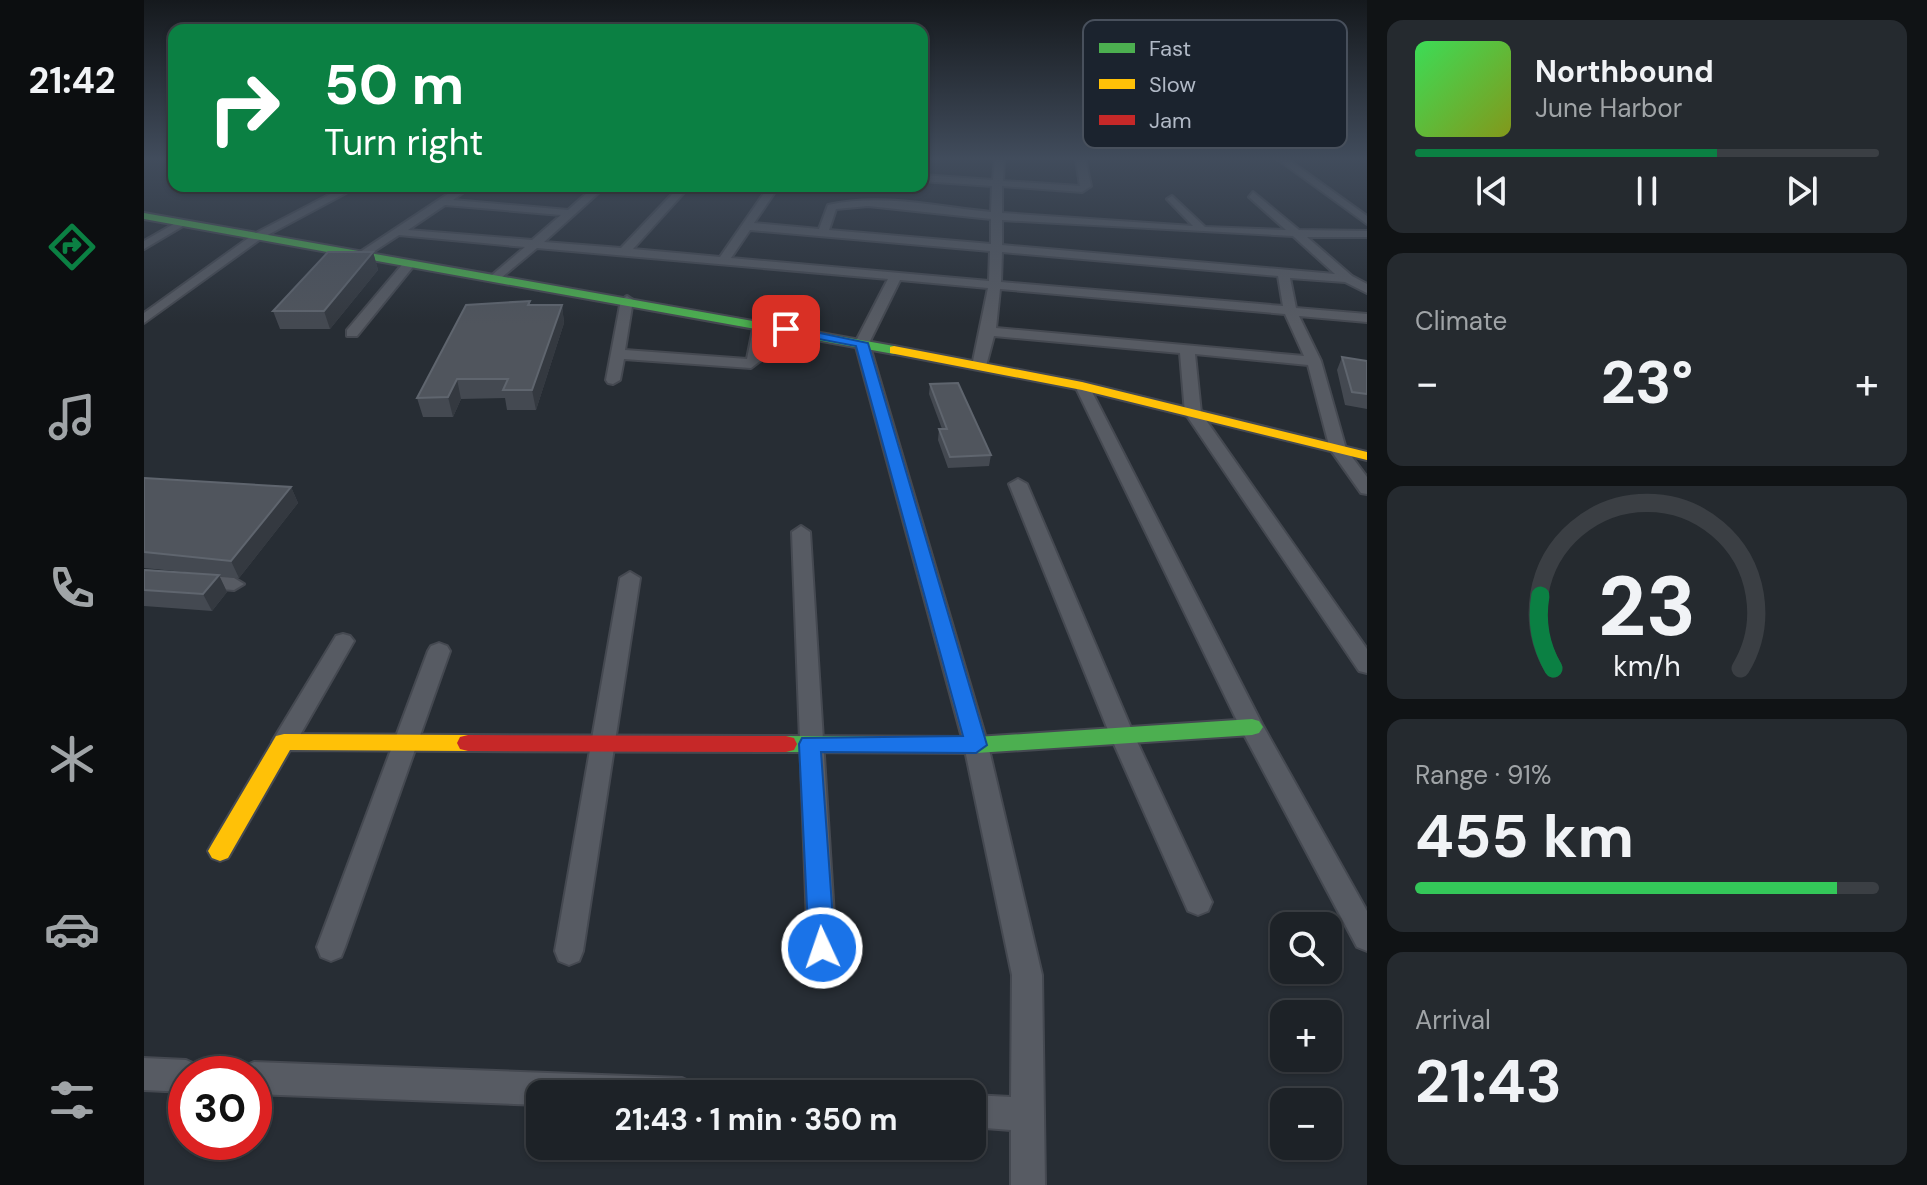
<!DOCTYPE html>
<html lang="en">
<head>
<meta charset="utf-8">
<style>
  body { margin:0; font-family:"DM Sans",sans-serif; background:#252a2f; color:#f1f3f6; height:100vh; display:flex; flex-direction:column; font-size:30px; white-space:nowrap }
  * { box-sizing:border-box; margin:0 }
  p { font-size:26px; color:#a0a4a7 }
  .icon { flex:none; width:44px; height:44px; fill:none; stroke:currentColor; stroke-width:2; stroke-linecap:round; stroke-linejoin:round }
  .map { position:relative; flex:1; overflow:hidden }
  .side { display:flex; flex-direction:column; gap:20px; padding:20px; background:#101315; width:560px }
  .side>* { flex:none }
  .guide { position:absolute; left:24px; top:24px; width:760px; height:168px; border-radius:16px; box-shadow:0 2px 6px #0004,0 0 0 2px #3b3f44; background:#0b8043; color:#fff; overflow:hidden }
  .tools { position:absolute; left:1126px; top:912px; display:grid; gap:16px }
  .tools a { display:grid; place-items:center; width:72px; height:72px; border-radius:16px; background:#1d2227; box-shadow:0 2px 6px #0004,0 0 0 2px #3b3f44; font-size:40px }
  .speed { position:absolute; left:24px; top:1056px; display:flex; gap:16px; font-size:40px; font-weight:700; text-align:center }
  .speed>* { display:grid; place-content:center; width:104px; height:104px; border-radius:50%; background:#1d2227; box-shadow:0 2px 6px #0004,0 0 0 2px #3b3f44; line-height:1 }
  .speed .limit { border:12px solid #d22; background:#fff; color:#111 }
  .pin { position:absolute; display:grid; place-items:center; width:68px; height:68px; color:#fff; margin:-34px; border-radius:16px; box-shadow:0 4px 12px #0006 }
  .me { position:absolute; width:88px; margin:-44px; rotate:357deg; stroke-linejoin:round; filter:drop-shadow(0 0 6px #0008) }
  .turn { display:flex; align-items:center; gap:28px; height:168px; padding:0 24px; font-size:36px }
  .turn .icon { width:104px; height:104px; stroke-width:2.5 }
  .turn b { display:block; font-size:56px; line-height:68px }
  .big { font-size:60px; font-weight:700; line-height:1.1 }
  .side .card { flex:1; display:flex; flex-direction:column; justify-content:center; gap:12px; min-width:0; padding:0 28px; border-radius:16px; background:#252a2f }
  .side .dial { align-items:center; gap:0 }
  .dial svg { height:208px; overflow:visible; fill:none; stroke:#3b3f44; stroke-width:7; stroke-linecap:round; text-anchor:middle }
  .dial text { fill:#f1f3f6; stroke:none }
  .song { display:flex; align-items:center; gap:24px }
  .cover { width:96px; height:96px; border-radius:12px; background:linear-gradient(135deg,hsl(130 70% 55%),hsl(70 70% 35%)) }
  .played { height:8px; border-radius:4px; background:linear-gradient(90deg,#0b8043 65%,#3b3f44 65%) }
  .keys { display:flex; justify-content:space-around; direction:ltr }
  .heat { display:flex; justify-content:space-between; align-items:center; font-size:44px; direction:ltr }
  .charge { height:12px; border-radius:6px; background:linear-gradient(90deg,#34c759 91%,#3b3f44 0) }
  .trip { position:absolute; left:382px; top:1080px; width:460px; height:80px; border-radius:16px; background:#1d2227; box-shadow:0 2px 6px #0004,0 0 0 2px #3b3f44; font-weight:700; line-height:80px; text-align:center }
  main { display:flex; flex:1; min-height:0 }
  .menu { display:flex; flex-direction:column; width:144px; justify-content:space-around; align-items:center; background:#0c0e10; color:#a0a4a7 }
  .menu .icon { width:56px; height:56px }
  .menu .on { color:#0b8043 }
  .menu b { font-size:36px; color:#f1f3f6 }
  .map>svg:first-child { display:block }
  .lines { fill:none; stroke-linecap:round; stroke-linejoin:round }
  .street-casing { stroke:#454951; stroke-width:4 }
  .fast-casing { stroke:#454951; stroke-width:4 }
  .slow-casing { stroke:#454951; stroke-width:4 }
  .jam-casing { stroke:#454951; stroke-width:4 }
  .street { fill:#575b63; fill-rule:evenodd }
  .fast { fill:#4caf50; fill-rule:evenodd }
  .slow { fill:#ffc107; fill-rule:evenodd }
  .jam { fill:#c62828; fill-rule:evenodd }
  .wall { fill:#444951 }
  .shaded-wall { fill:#343940 }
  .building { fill:#50555d; stroke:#5f656e; stroke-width:2 }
  .route { fill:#1a73e8; stroke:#114b97; stroke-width:2 }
  .key { fill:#1b232e; stroke:#48505c; stroke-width:2 }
  .key-label { font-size:22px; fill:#b1b9c6 }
</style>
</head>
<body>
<main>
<nav class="menu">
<b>21:42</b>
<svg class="icon on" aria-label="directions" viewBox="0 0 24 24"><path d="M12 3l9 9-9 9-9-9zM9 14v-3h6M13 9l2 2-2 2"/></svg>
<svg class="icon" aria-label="music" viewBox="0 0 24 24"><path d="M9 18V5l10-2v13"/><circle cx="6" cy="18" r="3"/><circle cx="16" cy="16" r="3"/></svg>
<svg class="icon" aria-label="phone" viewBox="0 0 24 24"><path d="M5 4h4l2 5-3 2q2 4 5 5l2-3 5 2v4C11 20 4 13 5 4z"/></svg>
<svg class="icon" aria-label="climate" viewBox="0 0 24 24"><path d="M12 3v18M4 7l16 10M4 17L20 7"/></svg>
<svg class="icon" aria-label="car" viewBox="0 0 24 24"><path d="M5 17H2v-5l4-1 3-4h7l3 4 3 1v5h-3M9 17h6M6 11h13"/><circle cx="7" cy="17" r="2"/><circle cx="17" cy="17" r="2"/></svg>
<svg class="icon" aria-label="filters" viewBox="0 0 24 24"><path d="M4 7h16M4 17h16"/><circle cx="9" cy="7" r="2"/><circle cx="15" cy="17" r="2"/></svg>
</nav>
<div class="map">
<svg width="1223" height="1185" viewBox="0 0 1223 1185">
  <rect width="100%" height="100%" fill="#272d34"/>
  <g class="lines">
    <defs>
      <path id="street" d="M851,158H860L859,181L936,186L932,159L941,158L947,186L938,192L858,186V213L1049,226L1023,199L1028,196L1061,227L1142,230L1105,197L1109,192L1155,230L1223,231V237H1163L1208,276L1223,284V293L1201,282L1146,278L1152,308L1223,314V322L1155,316L1177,361L1202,449L1223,477V494L1217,493L1186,449L1164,365L1051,354L1057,413L1223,649V673L1215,671L1041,413L1036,353L850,336L842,366L830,369L828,366L844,288L756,280L725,343L844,745L898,975L901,1185H867V1130L828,1127V1095L867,1097L868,975L820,745L711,343L744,279L393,248L352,282L348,281V275L381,247L255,235L223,256L213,254L316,186H328L309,200L424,210L451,186H462L400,242L477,248L536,186H546L489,249L576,257L625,186H635L610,223L675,229L684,205C738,193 794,207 847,212L848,186L778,181V175L849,180ZM301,205L417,215L388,240L264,230ZM724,206L847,219V244L685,230L692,209ZM858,220L1149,236L1191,274L858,245ZM606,230L846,251L845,281L587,258ZM858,252L1134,276L1139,306L857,282ZM856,289L1141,314L1160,356L852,328Z
        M1132,158H1142L1223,216V224Z
        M202,186H215L118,238L0,323V313L110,234Z
        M35,221L44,223L0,249V241Z
        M262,260L272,263L213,336H203V330Z
        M483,296L489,300L481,350L603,359L610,324L617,320L624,324L620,358L607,368L480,359L476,380L469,384L464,383L462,380L477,300Z
        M938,382L945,386L1118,724L1223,911V951L1213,947L1096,727L931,386Z
        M874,479L883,484L990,735L1068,902L1064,911L1054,915L1044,911L966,735L865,484Z
        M657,526L666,532L692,948L688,958L678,962L668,958L664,948L648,532Z
        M0,571L90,578L100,584L90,590L0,583Z
        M486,572L496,578L439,951L435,961L425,965L415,961L411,951L476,578Z
        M199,634L206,636L210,641L148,749L140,751L132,749L128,742L132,735L192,636Z
        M295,643L303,646L306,651L201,947L197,957L187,961L177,957L173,947L284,651L287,646Z
        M0,1058L42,1060L53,1065L57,1074H42V1092L0,1090Z
        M110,1062L538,1078L549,1083L554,1094H396V1105L110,1094V1074H96L99,1067Z"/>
      <path id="fast" d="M0,213L750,346L756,350L750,354L0,219Z
        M1108,719L1115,721L1119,727L1115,733L1108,735L832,753L642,752L634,750L631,744L634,738L642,736L832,737Z"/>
      <path id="slow" d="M750,346L938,382L1223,452V460L938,390L746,353V347Z
        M140,734L324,735L332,737L335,743L332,749L324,751L146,750L84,858L76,861L68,858L64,851L68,844L132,736Z"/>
      <path id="jam" d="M324,735L642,736L650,738L653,744L650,750L642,752L324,751L316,749L313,743L316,737Z"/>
    </defs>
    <use href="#street" class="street-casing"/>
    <use href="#fast" class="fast-casing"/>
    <use href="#slow" class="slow-casing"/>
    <use href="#jam" class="jam-casing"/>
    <use href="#street" class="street"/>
    <use href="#fast" class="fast"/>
    <use href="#slow" class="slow"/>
    <use href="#jam" class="jam"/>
  </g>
  <path class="wall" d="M229,252L234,270L186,329H136L129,311Z
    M386,301V305H418L420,323L392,410H363L361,398L317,399L309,417H279L273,398Z
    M1198,357L1223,361V409L1201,405L1193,370Z
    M786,384L847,455L845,466L804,468L794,440L795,429H798L785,394Z
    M0,478L147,487L154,503L95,578L75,576L83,592L68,611L0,606V570L70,575L0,568Z"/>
  <path class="shaded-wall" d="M229,252L234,270L186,329L180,311Z
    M418,305L420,323L392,410L388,390Z
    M313,379L317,399L309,417L304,397Z
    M147,487L154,503L95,578L87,561Z
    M75,575L83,592L68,611L59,594Z"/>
  <path class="building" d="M184,252H229L180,311H129Z
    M386,301L384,305H418L388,390H359L364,379H313L304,397L273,398L322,305Z
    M1198,357L1223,361V394L1208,392Z
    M814,383L847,455L806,457L795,429H803L786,384Z
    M0,478L147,487L87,561L0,552Z
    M0,570L75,575L59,594L0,590Z"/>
  <linearGradient id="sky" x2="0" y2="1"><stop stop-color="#15191d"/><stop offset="0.49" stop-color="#414c5c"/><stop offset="1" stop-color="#414c5c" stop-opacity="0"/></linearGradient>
  <rect width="1223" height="324" fill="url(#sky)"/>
  <path class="route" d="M642,326L724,343L843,745L832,753L677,752L691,948L687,956L678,960L669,956L665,948L655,744L658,738L819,736L712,346L638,332V327Z"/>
  <rect x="939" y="20" width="264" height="128" rx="12" class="key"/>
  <rect x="955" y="43" width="36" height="10" fill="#4caf50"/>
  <rect x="955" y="79" width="36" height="10" fill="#ffc107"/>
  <rect x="955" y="115" width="36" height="10" fill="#c62828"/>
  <g class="key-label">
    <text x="1005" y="56">Fast</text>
    <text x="1005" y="92">Slow</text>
    <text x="1005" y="128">Jam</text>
  </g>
</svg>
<div class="tools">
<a><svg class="icon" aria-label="search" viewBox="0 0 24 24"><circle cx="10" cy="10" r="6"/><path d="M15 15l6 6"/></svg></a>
<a>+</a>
<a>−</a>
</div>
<div class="speed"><div class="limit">30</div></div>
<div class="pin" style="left:642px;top:329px;background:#d93025"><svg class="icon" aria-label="arrive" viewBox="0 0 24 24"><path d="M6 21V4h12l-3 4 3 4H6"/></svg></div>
<svg class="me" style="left:678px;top:948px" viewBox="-20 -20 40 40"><circle r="17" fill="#1a73e8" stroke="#fff" stroke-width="3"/><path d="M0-11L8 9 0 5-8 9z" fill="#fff"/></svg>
<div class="trip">21:43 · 1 min · 350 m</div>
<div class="guide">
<div class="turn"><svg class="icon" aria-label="right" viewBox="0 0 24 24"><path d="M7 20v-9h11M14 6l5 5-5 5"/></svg><div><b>50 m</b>Turn right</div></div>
</div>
</div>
<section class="side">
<div class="card">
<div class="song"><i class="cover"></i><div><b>Northbound</b><p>June Harbor</p></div></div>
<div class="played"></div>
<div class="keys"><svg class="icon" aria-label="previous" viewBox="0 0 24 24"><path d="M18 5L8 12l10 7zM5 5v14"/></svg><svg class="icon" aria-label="pause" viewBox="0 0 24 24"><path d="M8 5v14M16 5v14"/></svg><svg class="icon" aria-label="next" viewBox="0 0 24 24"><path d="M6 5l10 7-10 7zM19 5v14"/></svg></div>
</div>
<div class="card"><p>Climate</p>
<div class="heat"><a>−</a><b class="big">23°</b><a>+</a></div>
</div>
<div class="card dial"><svg viewBox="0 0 100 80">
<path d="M14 69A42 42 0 1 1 86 69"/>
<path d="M14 69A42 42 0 0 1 9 41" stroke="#0b8043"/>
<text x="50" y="56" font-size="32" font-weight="700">23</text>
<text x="50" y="72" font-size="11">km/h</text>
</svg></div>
<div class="card"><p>Range · 91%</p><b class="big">455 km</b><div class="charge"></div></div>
<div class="card"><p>Arrival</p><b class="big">21:43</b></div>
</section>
</main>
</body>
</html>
